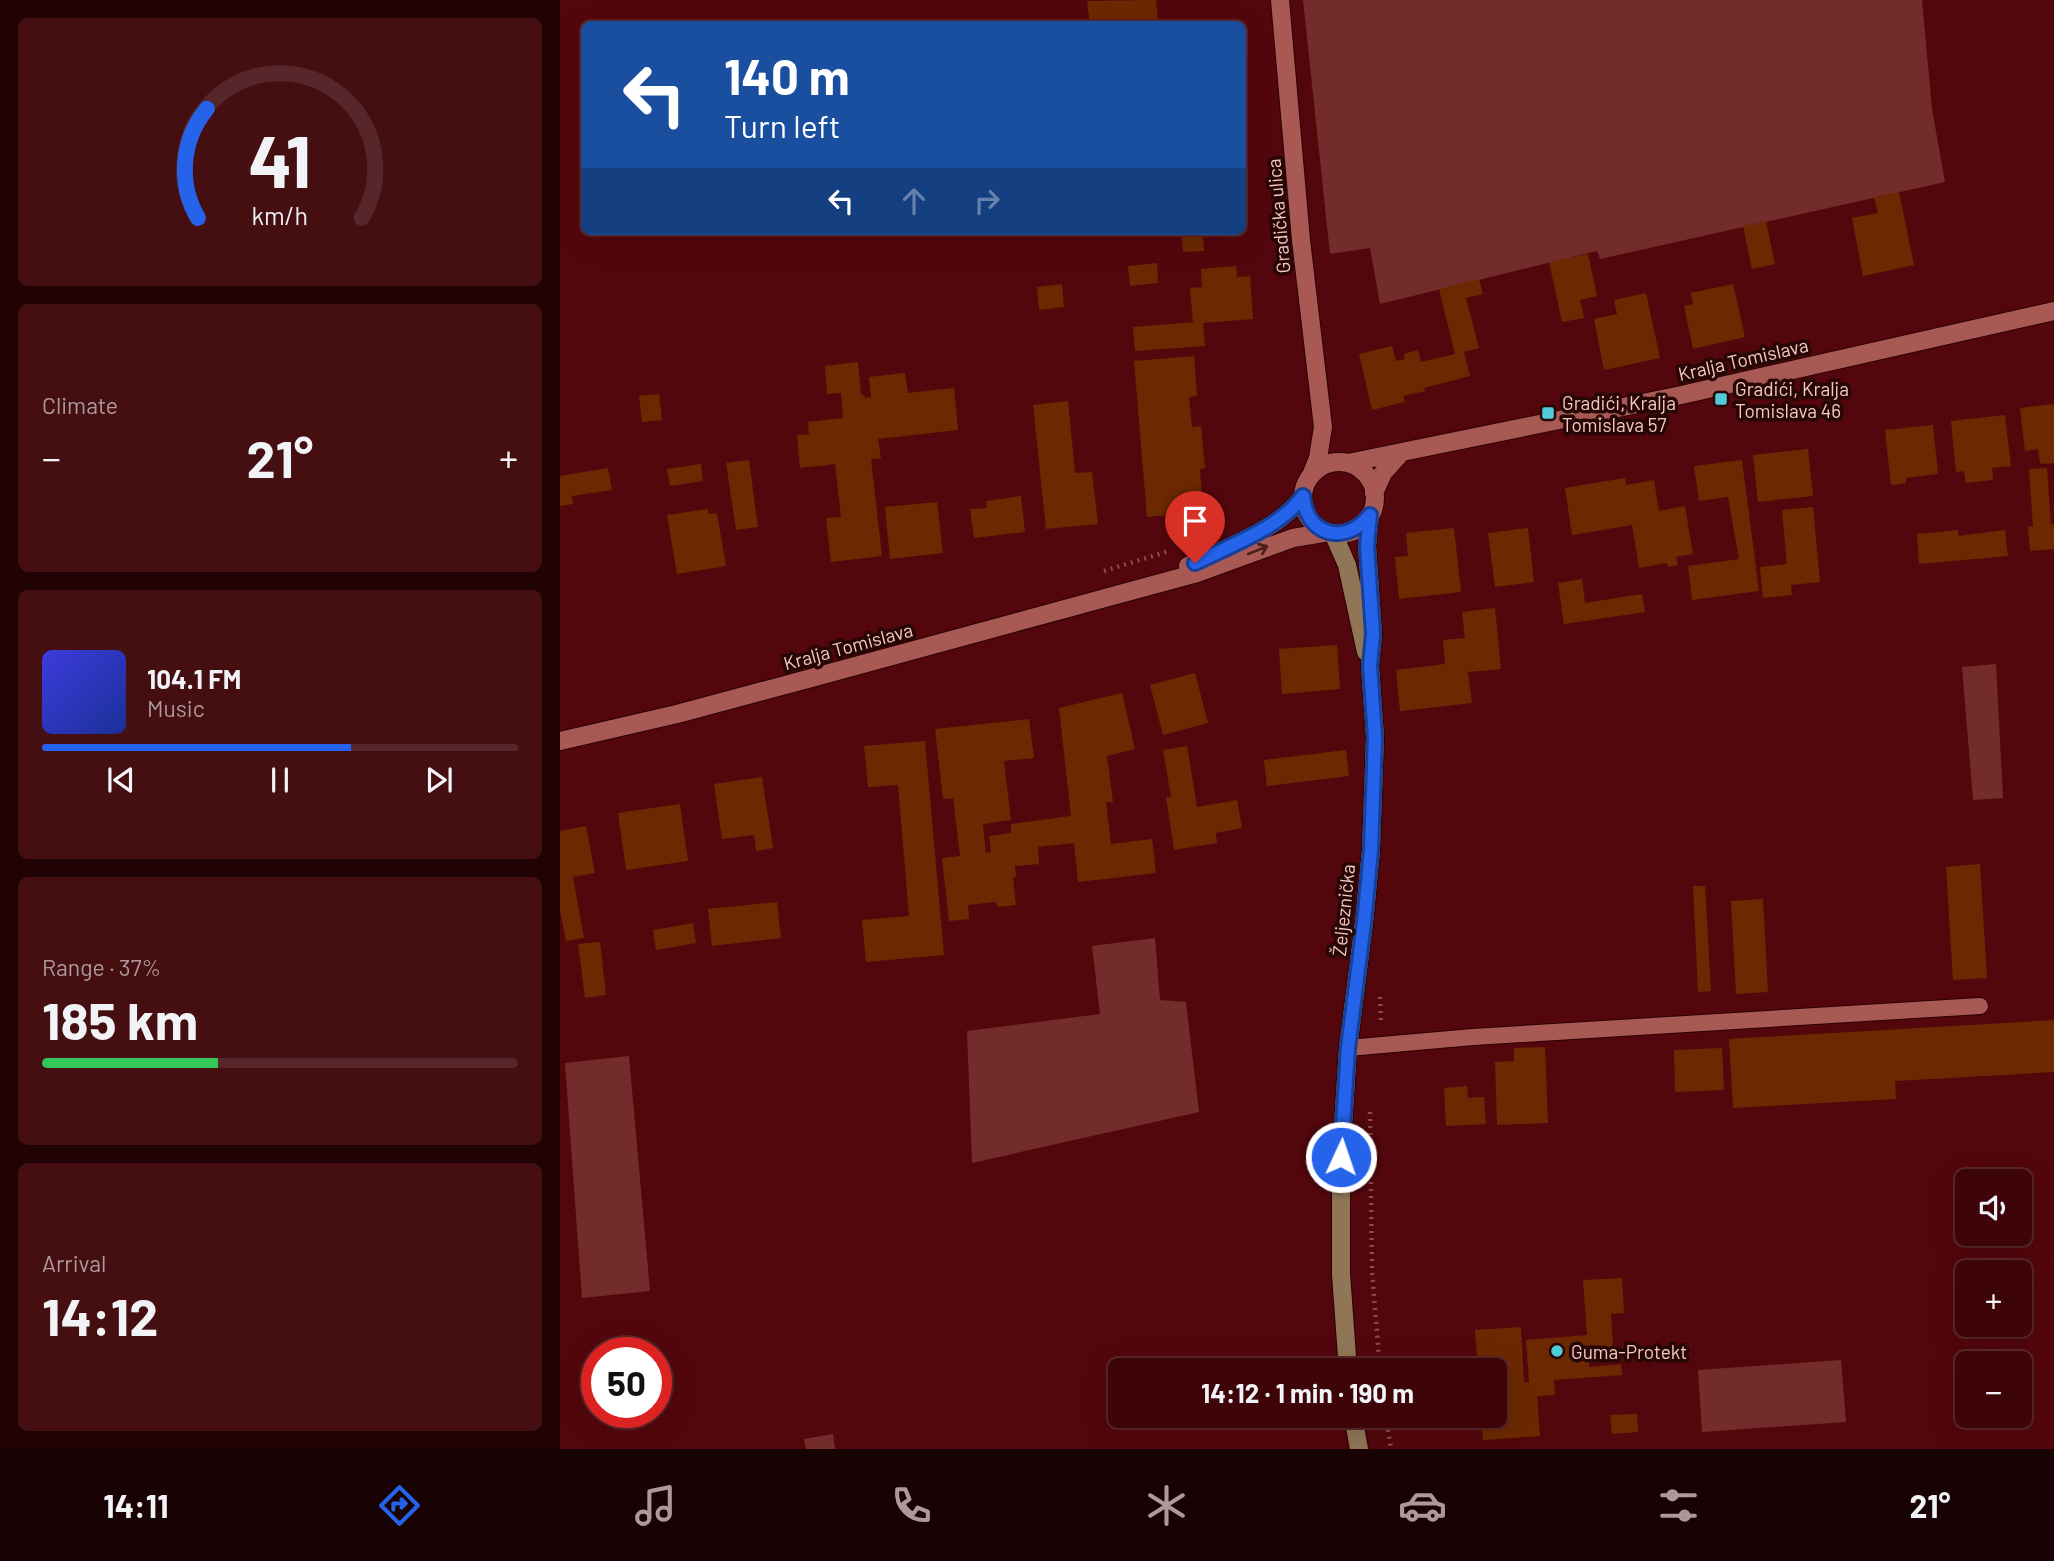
<!DOCTYPE html>
<html lang="en">
<head>
<meta charset="utf-8">
<style>
  body { margin:0; font-family:Barlow,sans-serif; background:#450f12; color:#f1f3f6; height:100vh; display:flex; flex-direction:column; font-size:26px; white-space:nowrap }
  * { box-sizing:border-box; margin:0 }
  p { font-size:23px; color:#ad999c }
  .icon { flex:none; width:38px; height:38px; fill:none; stroke:currentColor; stroke-width:2; stroke-linecap:round; stroke-linejoin:round }
  .map { position:relative; flex:1; overflow:hidden }
  .panel { display:flex; flex-direction:column; gap:18px; padding:18px; background:#220305; width:560px }
  .panel>* { flex:none }
  .top-card { position:absolute; left:21px; top:21px; width:665px; height:214px; border-radius:10px; box-shadow:0 7px 28px #0002,0 0 0 2px #57262a; background:#1a4fa0; color:#fff; overflow:hidden }
  .fabs { position:absolute; left:1395px; top:1169px; display:grid; gap:14px }
  .fabs a { display:grid; place-items:center; width:77px; height:77px; border-radius:10px; background:#3e0509; box-shadow:0 7px 28px #0002,0 0 0 2px #57262a; font-size:35px }
  .speed { position:absolute; left:21px; top:1337px; display:flex; gap:14px; font-size:35px; font-weight:700; text-align:center }
  .speed>* { display:grid; place-content:center; width:91px; height:91px; border-radius:50%; background:#3e0509; box-shadow:0 7px 28px #0002,0 0 0 2px #57262a; line-height:1 }
  .speed .limit { border:10px solid #d22; background:#fff; color:#111 }
  .pin { position:absolute; display:grid; place-items:center; width:60px; height:60px; color:#fff; margin:-72px -30px; border-radius:50% 50% 50% 0; rotate:-45deg; box-shadow:0 0 7px #0007 }
  .pin .icon { rotate:45deg }
  .me { position:absolute; width:77px; margin:-38px; rotate:3deg; stroke-linejoin:round; filter:drop-shadow(0 0 5px #0008) }
  .turn { display:flex; align-items:center; gap:24px; height:147px; padding:0 28px; font-size:32px }
  .turn .icon { width:91px; height:91px; stroke-width:2.5 }
  .turn b { display:block; font-size:49px; line-height:60px }
  .lanes { display:flex; align-items:center; height:66px; padding:0 28px; background:#0003; justify-content:center; gap:35px; direction:ltr }
  .lanes .off { opacity:.35 }
  .big { font-size:52px; font-weight:700; line-height:1.1 }
  .panel .tile { flex:1; display:flex; flex-direction:column; justify-content:center; gap:10px; min-width:0; padding:0 24px; border-radius:10px; background:#450f12 }
  .panel .dial { align-items:center; gap:0 }
  .dial svg { height:182px; overflow:visible; fill:none; stroke:#57262a; stroke-width:7; stroke-linecap:round; text-anchor:middle }
  .dial text { fill:#f1f3f6; stroke:none }
  .song { display:flex; align-items:center; gap:21px }
  .cover { width:84px; height:84px; border-radius:10px; background:linear-gradient(135deg,hsl(240 70% 55%),hsl(230 70% 35%)) }
  .played { height:7px; border-radius:4px; background:linear-gradient(90deg,#2563eb 65%,#57262a 65%) }
  .keys { display:flex; justify-content:space-around; direction:ltr }
  .heat { display:flex; justify-content:space-between; align-items:center; font-size:38px; direction:ltr }
  .charge { height:10px; border-radius:5px; background:linear-gradient(90deg,#34c759 37%,#57262a 0) }
  .trip { position:absolute; left:548px; top:1358px; width:399px; height:70px; border-radius:10px; background:#3e0509; box-shadow:0 7px 28px #0002,0 0 0 2px #57262a; font-weight:700; line-height:70px; text-align:center }
  .tabs { display:flex; height:112px; justify-content:space-around; align-items:center; background:#190204; color:#ad999c }
  .tabs .icon { width:49px; height:49px }
  .tabs .selected { color:#2563eb }
  .tabs b { font-size:32px; color:#f1f3f6 }
  main { display:flex; flex:1; min-height:0 }
  .map>svg:first-child { display:block }
  .green { fill:#722d2b }
  .building { fill:#6c2901 }
  .lines { fill:none; stroke-linecap:round; stroke-linejoin:round }
  .service-casing { stroke:#290304; stroke-width:18 }
  .tertiary-casing { stroke:#290304; stroke-width:20 }
  .secondary-casing { stroke:#290304; stroke-width:20 }
  .path { stroke:#8c4a4c; stroke-width:4.5; stroke-dasharray:2 5; stroke-linecap:butt }
  .service { stroke:#a95954; stroke-width:16 }
  .tertiary { stroke:#a95954; stroke-width:18 }
  .secondary { stroke:#907656; stroke-width:18 }
  .oneway { stroke:#4d201d }
  .route-casing { stroke:#184099; stroke-width:18 }
  .route { stroke:#2563eb; stroke-width:12 }
  .poi-dot { fill:#52cbd8; stroke:#260706; stroke-width:2.5 }
  .labels { text-anchor:middle; dominant-baseline:central; stroke-width:7; stroke-linejoin:round; paint-order:stroke }
  .street-label { font-size:19px; fill:#f6c7c3; stroke:#260706 }
  .poi-label { font-size:19px; fill:#f6c7c3; stroke:#260706; text-anchor:start }
</style>
</head>
<body>
<main>
<section class="panel">
<div class="tile dial"><svg viewBox="0 0 100 80">
<path d="M14 69A42 42 0 1 1 86 69"/>
<path d="M14 69A42 42 0 0 1 18 21" stroke="#2563eb"/>
<text x="50" y="56" font-size="32" font-weight="700">41</text>
<text x="50" y="72" font-size="11">km/h</text>
</svg></div>
<div class="tile"><p>Climate</p>
<div class="heat"><a>−</a><b class="big">21°</b><a>+</a></div>
</div>
<div class="tile">
<div class="song"><i class="cover"></i><div><b>104.1 FM</b><p>Music</p></div></div>
<div class="played"></div>
<div class="keys"><svg class="icon" aria-label="previous" viewBox="0 0 24 24"><path d="M18 5L8 12l10 7zM5 5v14"/></svg><svg class="icon" aria-label="pause" viewBox="0 0 24 24"><path d="M8 5v14M16 5v14"/></svg><svg class="icon" aria-label="next" viewBox="0 0 24 24"><path d="M6 5l10 7-10 7zM19 5v14"/></svg></div>
</div>
<div class="tile"><p>Range · 37%</p><b class="big">185 km</b><div class="charge"></div></div>
<div class="tile"><p>Arrival</p><b class="big">14:12</b></div>
</section>
<div class="map">
<svg width="1494" height="1449" viewBox="0 0 1494 1449">
  <rect width="100%" height="100%" fill="#53070c"/>
  <path class="green" d="M743,0H1362L1372,109L1385,182L1040,259L1037,251L820,304L810,248L770,254Z
    M1436,664L1443,798L1413,800L1402,667Z
    M595,938L600,1000L626,1002L639,1112L412,1163L407,1031L540,1014L532,946Z
    M69,1056L90,1291L22,1298L5,1063Z
    M1281,1360L1286,1422L1142,1432L1138,1370Z
    M273,1434L275,1449H246L244,1439Z"/>
  <path class="building" d="M596,0L598,20L575,22V24H530L527,1Z
    M1339,192L1354,265L1303,276L1292,218L1318,213L1314,197Z
    M1206,221L1215,264L1192,269L1183,226Z
    M643,236L644,251L623,252L622,237Z
    M1028,254L1037,296L1020,300L1024,318L1002,322L989,262Z
    M597,263L598,283L570,286L568,266Z
    M676,266L677,277L690,276L693,319L643,323L645,346L575,351L573,327L633,322L630,288L642,287L641,269Z
    M919,279L923,294L906,298L919,348L904,352L910,376L864,388L865,391L843,396L845,402L812,410L799,354L832,346L836,361L845,359L844,354L858,350L861,362L895,354L879,289Z
    M502,284L504,307L479,310L477,287Z
    M1173,284L1185,337L1133,349L1124,306L1133,304L1131,293Z
    M1086,293L1100,358L1044,370L1034,319L1057,314L1054,300Z
    M634,356L637,396L629,397L632,427L641,426L645,468L640,469L643,512L587,517L574,361Z
    M298,362L301,395H304L305,398L311,397L309,377L345,373L348,393L394,388L398,430L318,439L321,458L311,459L322,556L271,562L266,518L281,517L275,464L240,468L237,435L249,434L248,422L283,418L281,393L267,394L265,366Z
    M99,394L102,420L82,422L79,396Z
    M508,401L515,473L532,472L538,524L486,529L473,405Z
    M1494,404V463L1480,464L1478,449L1465,451L1460,408Z
    M1445,415L1451,466L1432,468L1433,480L1406,483L1404,471L1396,472L1391,421Z
    M1373,425L1378,474L1346,478V483L1331,485L1325,430Z
    M1248,449L1253,496L1198,502L1193,455Z
    M189,460L198,527L176,530L166,463Z
    M1182,460L1199,591L1132,600L1128,566L1179,559L1168,497L1139,501L1134,466Z
    M141,464L143,481L110,486L107,469Z
    M48,468L52,490L12,496L13,504L0,506V476Z
    M1487,468L1491,525L1494,524V549L1470,551L1468,527L1473,526L1469,469Z
    M1065,478L1066,485L1094,480L1099,511L1125,506L1133,554L1116,557L1118,565L1108,567L1107,563L1079,568L1072,525L1012,535L1005,488Z
    M461,496L465,532L414,538L410,509L427,508L426,501Z
    M377,502L383,553L330,559L325,507Z
    M1253,507L1260,582L1231,585L1232,595L1203,598L1200,567L1227,564L1222,510Z
    M148,509L149,514L157,513L166,566L117,574L107,515Z
    M894,528L901,592L839,599L835,557L848,556L846,533Z
    M968,528L974,582L935,587L928,533Z
    M1398,530L1399,536L1445,530L1448,556L1359,564L1357,534Z
    M1022,579L1025,603L1082,594L1085,612L1004,624L998,583Z
    M935,608L941,669L908,672L912,703L840,711L836,670L885,664L883,640L905,638L902,612Z
    M777,645L780,689L722,694L719,649Z
    M635,673L648,723L603,735L590,685Z
    M562,693L575,749L547,756L553,802H546L551,844L592,839L596,873L518,882L514,843L478,847L479,864L455,866L456,877L453,878L456,905L437,907L436,902L408,905L409,919L389,921L382,858L400,856L393,798L383,799L375,729L469,719L474,758L444,761L451,820L423,824L426,853L431,852L429,836L451,833V824L511,816L499,708Z
    M365,741L384,955L306,962L302,920L349,916L338,785L308,787L304,746Z
    M627,746L637,807L677,800L682,828L656,833L657,843L614,850L606,797H611L603,750Z
    M786,750L789,776L707,786L704,760Z
    M202,777L213,848L196,851L194,835L162,839L154,784Z
    M120,804L128,861L66,870L58,813Z
    M26,826L35,873L13,877L24,938L6,941L0,910V831Z
    M1420,864L1427,978L1393,980L1386,867Z
    M1133,886H1145L1151,991L1138,992Z
    M1203,899L1208,992L1176,994L1171,901Z
    M217,902L221,938L152,946L148,909Z
    M133,923L136,943L96,950L93,930Z
    M40,942L46,995L25,998L18,944Z
    M1494,1020V1072L1335,1081L1336,1099L1173,1108L1169,1039Z
    M985,1047L988,1123L937,1125L935,1062L954,1061V1048Z
    M1162,1048L1164,1090L1115,1092L1114,1050Z
    M907,1086L908,1098L924,1097L926,1124L886,1126L884,1088Z
    M1062,1278L1064,1313L1051,1314L1054,1361L1029,1363V1367L1061,1364L1062,1375L994,1380L995,1395L977,1396L980,1436L923,1440L921,1416H934V1370H918L915,1330L961,1327L964,1382H969L966,1340L1027,1335L1023,1280Z
    M1077,1414L1078,1432L1052,1434L1050,1415Z"/>
  <g class="lines">
    <defs>
      <path id="service" d="M788,1048L913,1037L1420,1006"/>
      <path id="tertiary" d="M720,0L741,240L763,427L758,458L752,473
        M743 498a36 36 0 1 1 72 0a36 36 0 1 1-72 0Z
        M788,463L1117,396L1494,311
        M814,493L823,473L840,454
        M628,566C664,549 720,529 743,496
        M0,741L117,714L255,677L637,573L733,538L769,532"/>
      <path id="secondary" d="M773,533L787,565L806,652
        M788,1370L781,1274V1157L788,1048L804,923L811,850L815,737L810,666L813,634L807,546L810,515
        M793,1416L799,1449"/>
    </defs>
    <use href="#service" class="service-casing"/>
    <use href="#tertiary" class="tertiary-casing"/>
    <use href="#secondary" class="secondary-casing"/>
    <path class="path" d="M544,571L609,551
      M820,997L821,1023
      M810,1112L812,1271L820,1370
      M826,1416L831,1449"/>
    <use href="#service" class="service"/>
    <use href="#tertiary" class="tertiary"/>
    <use href="#secondary" class="secondary"/>
  </g>
  <defs><path id="oneway-shaft" d="M-6 0H5M1.5-3L5.5 0L1.5 3" fill="none" stroke-width="1.6" stroke-linecap="round" stroke-linejoin="round" transform="scale(1.75)"/></defs>
  <use class="oneway" href="#oneway-shaft" transform="translate(698 550) rotate(-22)"/>
  <g class="lines">
    <defs>
      <path id="route" d="M635,563C669,546 720,528 743,496C746,536 786,546 810,515L807,546L813,634L810,666L815,737L811,850L804,923L788,1048L781,1157"/>
    </defs>
    <use href="#route" class="route-casing"/>
    <use href="#route" class="route"/>
  </g>
  <g class="poi-dot">
    <rect x="1154" y="392" width="14" height="14" rx="3.5"/>
    <rect x="981" y="406" width="14" height="14" rx="3.5"/>
    <circle cx="997" cy="1351" r="7"/>
  </g>
  <g class="labels">
    <g class="street-label">
      <text transform="translate(718 216) rotate(-95)">Gradička ulica</text>
      <text transform="translate(1183 359) rotate(-13)">Kralja Tomislava</text>
      <text transform="translate(288 646) rotate(-15)">Kralja Tomislava</text>
      <text transform="translate(783 910) rotate(-84)">Željeznička</text>
    </g>
    <g class="poi-label">
      <text x="1175" y="388">Gradići, Kralja<tspan x="1175" dy="22">Tomislava 46</tspan></text>
      <text x="1002" y="402">Gradići, Kralja<tspan x="1002" dy="22">Tomislava 57</tspan></text>
      <text x="1011" y="1351">Guma-Protekt</text>
    </g>
  </g>
</svg>
<div class="fabs">
<a><svg class="icon" aria-label="sound" viewBox="0 0 24 24"><path d="M4 9h4l5-4v14l-5-4H4zM17 9q2 3 0 6"/></svg></a>
<a>+</a>
<a>−</a>
</div>
<div class="speed"><div class="limit">50</div></div>
<div class="pin" style="left:635px;top:563px;background:#d93025"><svg class="icon" aria-label="arrive" viewBox="0 0 24 24"><path d="M6 21V4h12l-3 4 3 4H6"/></svg></div>
<svg class="me" style="left:781px;top:1157px" viewBox="-20 -20 40 40"><circle r="17" fill="#2563eb" stroke="#fff" stroke-width="3"/><path d="M0-11L8 9 0 5-8 9z" fill="#fff"/></svg>
<div class="trip">14:12 · 1 min · 190 m</div>
<div class="top-card">
<div class="turn"><svg class="icon" aria-label="left" viewBox="0 0 24 24"><path d="M17 20v-9H6M10 6l-5 5 5 5"/></svg><div><b>140 m</b>Turn left</div></div>
<div class="lanes"><svg class="icon" aria-label="left" viewBox="0 0 24 24"><path d="M17 20v-9H6M10 6l-5 5 5 5"/></svg><svg class="icon off" aria-label="ahead" viewBox="0 0 24 24"><path d="M12 20V5M6 11l6-6 6 6"/></svg><svg class="icon off" aria-label="right" viewBox="0 0 24 24"><path d="M7 20v-9h11M14 6l5 5-5 5"/></svg></div>
</div>
</div>
</main>
<nav class="tabs">
<b>14:11</b>
<svg class="icon selected" aria-label="directions" viewBox="0 0 24 24"><path d="M12 3l9 9-9 9-9-9zM9 14v-3h6M13 9l2 2-2 2"/></svg>
<svg class="icon" aria-label="music" viewBox="0 0 24 24"><path d="M9 18V5l10-2v13"/><circle cx="6" cy="18" r="3"/><circle cx="16" cy="16" r="3"/></svg>
<svg class="icon" aria-label="phone" viewBox="0 0 24 24"><path d="M5 4h4l2 5-3 2q2 4 5 5l2-3 5 2v4C11 20 4 13 5 4z"/></svg>
<svg class="icon" aria-label="climate" viewBox="0 0 24 24"><path d="M12 3v18M4 7l16 10M4 17L20 7"/></svg>
<svg class="icon" aria-label="car" viewBox="0 0 24 24"><path d="M5 17H2v-5l4-1 3-4h7l3 4 3 1v5h-3M9 17h6M6 11h13"/><circle cx="7" cy="17" r="2"/><circle cx="17" cy="17" r="2"/></svg>
<svg class="icon" aria-label="filters" viewBox="0 0 24 24"><path d="M4 7h16M4 17h16"/><circle cx="9" cy="7" r="2"/><circle cx="15" cy="17" r="2"/></svg>
<b>21°</b>
</nav>
</body>
</html>
